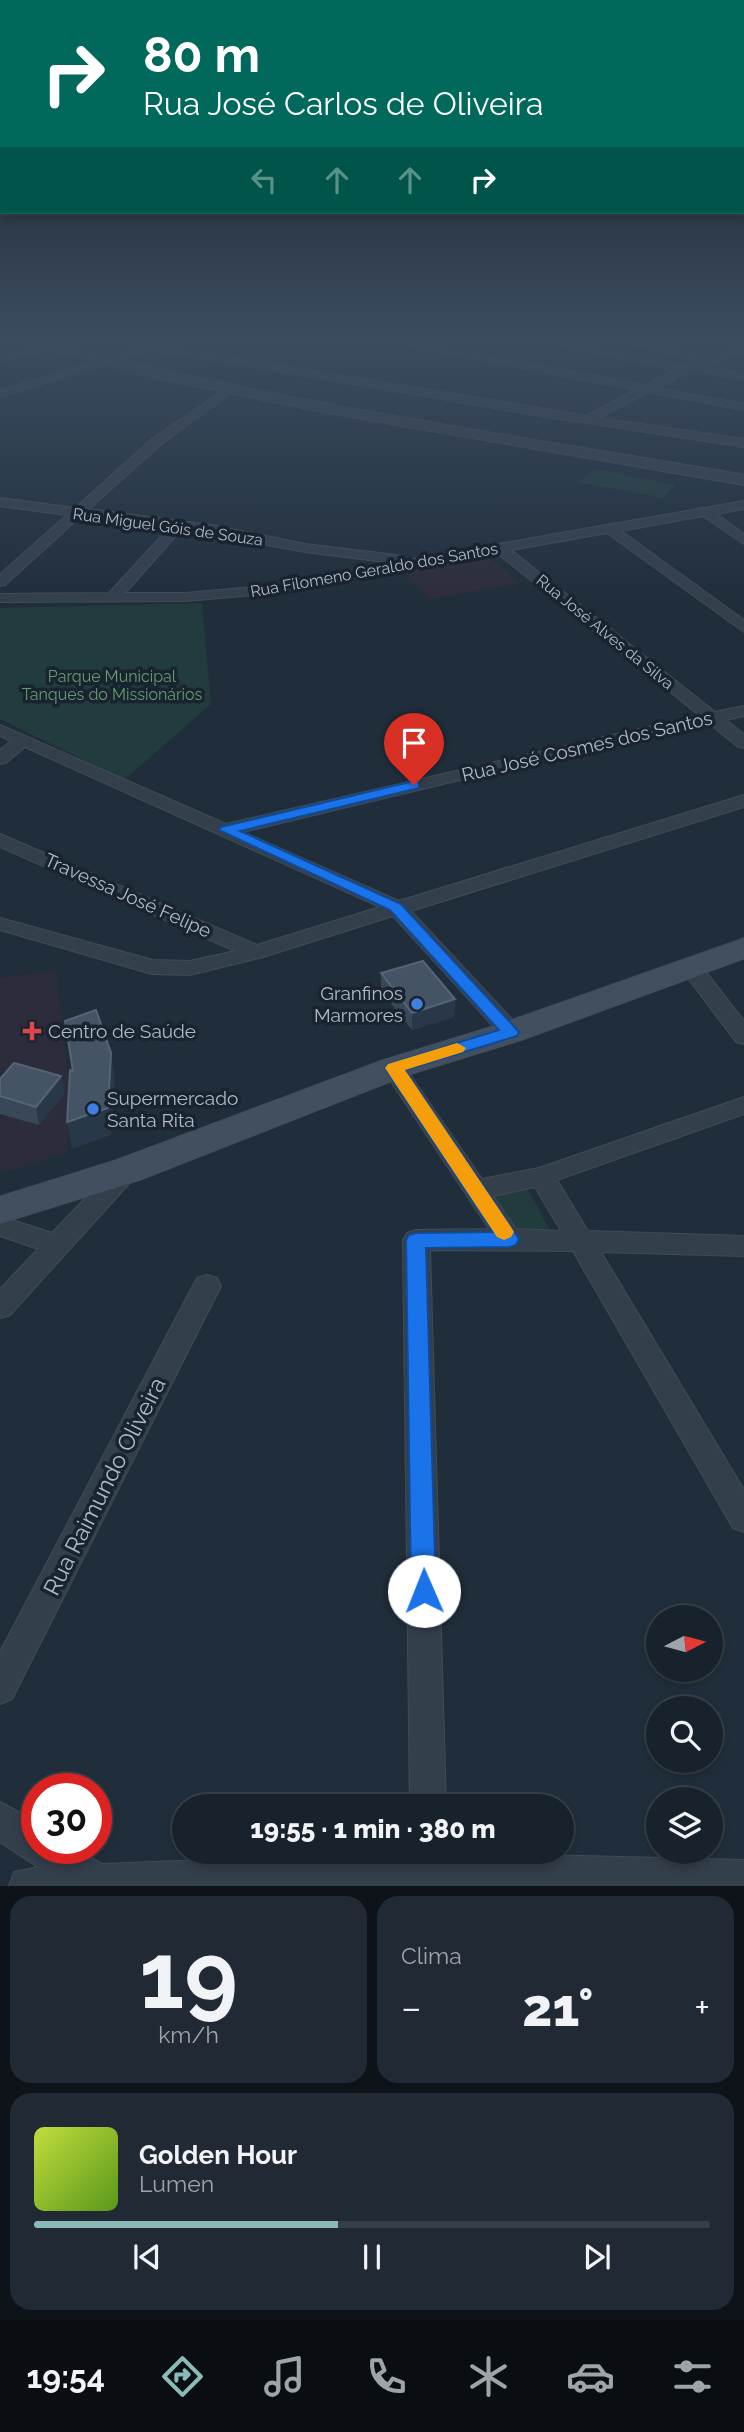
<!DOCTYPE html>
<html lang="pt">
<head>
<meta charset="utf-8">
<style>
  body { margin:0; font-family:Raleway,sans-serif; background:#212a34; color:#f1f3f6; height:100vh; display:flex; flex-direction:column; font-size:26px; white-space:nowrap }
  * { box-sizing:border-box; margin:0 }
  p { font-size:23px; color:#9fa4a9 }
  .icon { flex:none; width:38px; height:38px; fill:none; stroke:currentColor; stroke-width:2; stroke-linecap:round; stroke-linejoin:round }
  .map { position:relative; height:1886px; overflow:hidden }
  .panel { display:flex; flex-direction:column; gap:10px; padding:10px; background:#0d1318; flex:1 }
  .panel>* { flex:none }
  .guide { position:absolute; left:0px; top:0px; width:746px; height:214px; box-shadow:0 4px 10px #0003,0 0 0 2px #363f48; background:#00695c; color:#fff; overflow:hidden }
  .needle { width:46px; rotate:84deg }
  .tools { position:absolute; left:646px; top:1605px; display:grid; gap:14px }
  .tools a { display:grid; place-items:center; width:77px; height:77px; border-radius:50%; background:#18222c; box-shadow:0 4px 10px #0003,0 0 0 2px #363f48; font-size:35px }
  .speed { position:absolute; left:21px; top:1773px; display:flex; gap:14px; font-size:35px; font-weight:700; text-align:center }
  .speed>* { display:grid; place-content:center; width:91px; height:91px; border-radius:50%; background:#18222c; box-shadow:0 4px 10px #0003,0 0 0 2px #363f48; line-height:1 }
  .speed .limit { border:10px solid #d22; background:#fff; color:#111 }
  .pin { position:absolute; display:grid; place-items:center; width:60px; height:60px; color:#fff; margin:-72px -30px; border-radius:50% 50% 50% 0; rotate:-45deg; box-shadow:0 0 7px #0007 }
  .pin .icon { rotate:45deg }
  .me { position:absolute; width:77px; margin:-38px; rotate:359deg; stroke-linejoin:round; filter:drop-shadow(0 0 5px #0008) }
  .turn { display:flex; align-items:center; gap:24px; height:147px; padding:0 28px; font-size:32px }
  .turn .icon { width:91px; height:91px; stroke-width:2.5 }
  .turn b { display:block; font-size:49px; line-height:60px }
  .lanes { display:flex; align-items:center; height:66px; padding:0 28px; background:#0003; justify-content:center; gap:35px; direction:ltr }
  .lanes .off { opacity:.35 }
  .big { font-size:52px; font-weight:800; line-height:1.1 }
  .panel .tile { flex:1; display:flex; flex-direction:column; justify-content:center; gap:10px; min-width:0; padding:0 24px; border-radius:21px; background:#212a34 }
  .panel .dial { align-items:center; gap:0 }
  .dial b { font-size:91px; line-height:1 }
  .song { display:flex; align-items:center; gap:21px }
  .cover { width:84px; height:84px; border-radius:10px; background:linear-gradient(135deg,hsl(70 70% 55%),hsl(90 70% 35%)) }
  .played { height:7px; border-radius:4px; background:linear-gradient(90deg,#8bbbb9 45%,#363f48 45%) }
  .keys { display:flex; justify-content:space-around; direction:ltr }
  .heat { display:flex; justify-content:space-between; align-items:center; font-size:38px; direction:ltr }
  .panel .tiles { flex:1; display:grid; gap:10px; grid-template-columns:1fr 1fr }
  .tile:last-child { grid-column:span 2 }
  .trip { position:absolute; left:172px; top:1794px; width:402px; height:70px; border-radius:35px; background:#18222c; box-shadow:0 4px 10px #0003,0 0 0 2px #363f48; font-weight:800; line-height:70px; text-align:center }
  .menu { display:flex; height:112px; justify-content:space-around; align-items:center; background:#0a0e12; color:#9fa4a9 }
  .menu .icon { width:49px; height:49px }
  .menu .on { color:#8bbbb9 }
  .menu b { font-size:32px; color:#f1f3f6 }
  .map>svg:first-child { display:block }
  .medical { fill:#2d2c3c }
  .green { fill:#223b3c }
  .lines { fill:none; stroke-linecap:round; stroke-linejoin:round }
  .minor-casing { stroke:#404b58; stroke-width:2 }
  .tertiary-casing { stroke:#404b58; stroke-width:2 }
  .secondary-casing { stroke:#404b58; stroke-width:1 }
  .minor { fill:#343f4c; fill-rule:evenodd }
  .tertiary { fill:#343f4c; fill-rule:evenodd }
  .secondary { fill:#424f5f; fill-rule:evenodd }
  .wall { fill:#384858 }
  .shaded-wall { fill:#293848 }
  .building { fill:#455464; stroke:#556474; stroke-width:2 }
  .route { fill:#1a73e8; stroke:#114b97; stroke-width:2 }
  .slow { fill:#f59e0b }
  .shop-dot { fill:#3f7fe0; stroke:#192430; stroke-width:2.5 }
  .health-dot { fill:#e0444e; stroke:#192430; stroke-width:2.5 }
  .labels { text-anchor:middle; dominant-baseline:central; stroke-width:7; stroke-linejoin:round; paint-order:stroke }
  .far-street-label { font-size:16px; fill:#afbac8; stroke:#192430 }
  .far-park-label { font-size:16px; fill:#649a6d; stroke:#192430 }
  .street-label { font-size:19px; fill:#afbac8; stroke:#192430 }
  .poi-label { font-size:19px; fill:#afbac8; stroke:#192430; text-anchor:start }
  .near-street-label { font-size:23px; fill:#afbac8; stroke:#192430 }
</style>
</head>
<body>
<div class="map">
<svg width="744" height="1886" viewBox="0 0 744 1886">
  <rect width="100%" height="100%" fill="#202e3b"/>
  <path class="medical" d="M486,556L520,583L431,599L402,571Z
    M56,970L69,1084L68,1152L0,1174V978Z"/>
  <path class="green" d="M596,469L675,485L663,498L578,482Z
    M202,603L211,704L124,780L0,719V608Z
    M527,1188L550,1230L507,1227L490,1194Z"/>
  <g class="lines">
    <defs>
      <path id="minor" d="M22,341H41L108,357L160,341H169L166,346L586,416L635,390L382,341H405L645,385L674,370L545,342L562,341L683,366L699,361L620,341H640L710,357L743,346L744,352L704,366L744,374V380L692,370L657,388L744,404V410L648,392L599,418L744,439V447L548,417L153,350L0,397V390L97,361L48,349L0,362V356L36,346Z
        M230,386L234,387V391L160,445L89,509L212,525L305,544L396,555L401,556V561L744,501V509L717,514L744,534V544L703,516L621,531L744,620V632L607,533L511,550L715,712L744,706V716L726,720L744,734V748L738,747L709,723L597,747L243,832L399,901L744,795V807L411,911L519,1027L522,1032L519,1037L511,1039L503,1037L393,916L263,957L190,975L152,974L0,930V918L153,960L190,961L235,951L0,847V834L257,945L380,907L25,747L6,763L0,764V750L11,741L0,736V725L226,824L699,715L497,553L264,594L186,601L0,602V594L109,593L169,528L81,516L5,585L0,586V574L67,515L0,506V498L75,508L152,439ZM182,529L305,552L393,563L264,586L186,593H125Z
        M692,962L700,964L744,1021V1044L736,1042L681,969L684,964Z
        M394,1060L402,1063L482,1179L539,1168L744,1097V1114L557,1180L588,1231L744,1236V1256L601,1252L744,1490V1532L733,1528L573,1251L430,1250L446,1806H410L403,1240L407,1233L416,1230L489,1229L382,1068L386,1063ZM535,1187L561,1231L516,1229L493,1196Z
        M127,1161L136,1164L140,1170L136,1176L10,1315L0,1318V1289L38,1249L0,1236V1216L52,1233L118,1164Z
        M207,1275L217,1278L221,1286L12,1699L0,1704V1652L197,1278Z
        M0,1802L37,1822V1848H77L102,1864L410,1852L744,1860V1886H9L14,1872L38,1867L0,1842Z"/>
      <path id="tertiary" d="M106,356C316,408 531,438 744,475V485L328,413L159,379L101,363L99,360Z"/>
      <path id="secondary" d="M744,938V959L523,1040L406,1076L141,1180L0,1224V1196L115,1160L382,1060L499,1024Z"/>
    </defs>
    <use href="#minor" class="minor-casing"/>
    <use href="#tertiary" class="tertiary-casing"/>
    <use href="#secondary" class="secondary-casing"/>
    <use href="#minor" class="minor"/>
    <use href="#tertiary" class="tertiary"/>
    <use href="#secondary" class="secondary"/>
  </g>
  <path class="wall" d="M381,973L455,999L454,1017L412,1030L381,991Z
    M61,1076L64,1094L39,1125L0,1114V1079Z"/>
  <path class="shaded-wall" d="M455,999L454,1017L412,1030V1013Z
    M111,1053L115,1079L111,1135L72,1149L67,1122Z
    M61,1076L64,1094L39,1125L36,1107Z"/>
  <path class="building" d="M423,961L455,999L412,1013L381,973Z
    M96,1010L111,1053L108,1108L67,1122L70,1070L73,1071L65,1021Z
    M14,1063L61,1076L36,1107L0,1096V1079Z"/>
  <linearGradient id="sky" x2="0" y2="1"><stop stop-color="#121920"/><stop offset="0.56" stop-color="#3c4c60"/><stop offset="1" stop-color="#3c4c60" stop-opacity="0"/></linearGradient>
  <rect width="744" height="605" fill="url(#sky)"/>
  <path class="route" d="M414,781L419,782V788L240,831L401,904L519,1032L517,1036L405,1070L519,1239L516,1245L509,1247L426,1248L436,1591L432,1599L424,1602L415,1599L411,1591L406,1240L409,1235L416,1233L493,1232L385,1068L388,1064L499,1030L390,910L219,830L221,827Z"/>
  <path class="slow" d="M457,1043L466,1048L463,1052L405,1070L511,1227L514,1232L511,1237L504,1240L497,1237L385,1068L388,1064Z"/>
  <g class="shop-dot">
    <circle cx="417" cy="1004" r="7"/>
    <circle cx="93" cy="1109" r="7"/>
  </g>
  <path class="health-dot" d="M28.5 1020.5h7v7h7v7h-7v7h-7v-7h-7v-7h7z"/>
  <g class="labels">
    <g class="far-street-label">
      <text transform="translate(168 527) rotate(8)">Rua Miguel Góis de Souza</text>
      <text transform="translate(374 570) rotate(-10)">Rua Filomeno Geraldo dos Santos</text>
      <text transform="translate(605 632) rotate(39)">Rua José Alves da Silva</text>
    </g>
    <g class="far-park-label">
      <text x="112" y="676">Parque Municipal<tspan x="112" dy="18">Tanques do Missionários</tspan></text>
    </g>
    <g class="street-label">
      <text transform="translate(587 746) rotate(-13)">Rua José Cosmes dos Santos</text>
      <text transform="translate(128 895) rotate(24)">Travessa José Felipe</text>
    </g>
    <g class="poi-label">
      <text x="403" y="993" text-anchor="end">Granfinos<tspan x="403" dy="22">Marmores</tspan></text>
      <text x="48" y="1031">Centro de Saúde</text>
      <text x="107" y="1098">Supermercado<tspan x="107" dy="22">Santa Rita</tspan></text>
    </g>
    <g class="near-street-label">
      <text transform="translate(104 1486) rotate(-63)">Rua Raimundo Oliveira</text>
    </g>
  </g>
</svg>
<div class="tools">
<a><svg class="needle" viewBox="-14 -14 28 28"><path d="M0-13l5 13h-10z" fill="#e53935"/><path d="M0 13l5-13h-10z" fill="#9fa4a9"/></svg></a>
<a><svg class="icon" aria-label="search" viewBox="0 0 24 24"><circle cx="10" cy="10" r="6"/><path d="M15 15l6 6"/></svg></a>
<a><svg class="icon" aria-label="layers" viewBox="0 0 24 24"><path d="M12 4l9 5-9 5-9-5zM3 14l9 5 9-5"/></svg></a>
</div>
<div class="speed"><div class="limit">30</div></div>
<div class="pin" style="left:414px;top:785px;background:#d93025"><svg class="icon" aria-label="arrive" viewBox="0 0 24 24"><path d="M6 21V4h12l-3 4 3 4H6"/></svg></div>
<svg class="me" style="left:424px;top:1591px" viewBox="-20 -20 40 40"><circle r="19" fill="#fff"/><path d="M0-13L10 11 0 6-10 11z" fill="#1a73e8"/></svg>
<div class="trip">19:55 · 1 min · 380 m</div>
<div class="guide">
<div class="turn"><svg class="icon" aria-label="right" viewBox="0 0 24 24"><path d="M7 20v-9h11M14 6l5 5-5 5"/></svg><div><b>80 m</b>Rua José Carlos de Oliveira</div></div>
<div class="lanes"><svg class="icon off" aria-label="left" viewBox="0 0 24 24"><path d="M17 20v-9H6M10 6l-5 5 5 5"/></svg><svg class="icon off" aria-label="ahead" viewBox="0 0 24 24"><path d="M12 20V5M6 11l6-6 6 6"/></svg><svg class="icon off" aria-label="ahead" viewBox="0 0 24 24"><path d="M12 20V5M6 11l6-6 6 6"/></svg><svg class="icon" aria-label="right" viewBox="0 0 24 24"><path d="M7 20v-9h11M14 6l5 5-5 5"/></svg></div>
</div>
</div>
<section class="panel">
<div class="tiles">
<div class="tile dial"><b>19</b><p>km/h</p></div>
<div class="tile"><p>Clima</p>
<div class="heat"><a>−</a><b class="big">21°</b><a>+</a></div>
</div>
<div class="tile">
<div class="song"><i class="cover"></i><div><b>Golden Hour</b><p>Lumen</p></div></div>
<div class="played"></div>
<div class="keys"><svg class="icon" aria-label="previous" viewBox="0 0 24 24"><path d="M18 5L8 12l10 7zM5 5v14"/></svg><svg class="icon" aria-label="pause" viewBox="0 0 24 24"><path d="M8 5v14M16 5v14"/></svg><svg class="icon" aria-label="next" viewBox="0 0 24 24"><path d="M6 5l10 7-10 7zM19 5v14"/></svg></div>
</div>
</div>
</section>
<nav class="menu">
<b>19:54</b>
<svg class="icon on" aria-label="directions" viewBox="0 0 24 24"><path d="M12 3l9 9-9 9-9-9zM9 14v-3h6M13 9l2 2-2 2"/></svg>
<svg class="icon" aria-label="music" viewBox="0 0 24 24"><path d="M9 18V5l10-2v13"/><circle cx="6" cy="18" r="3"/><circle cx="16" cy="16" r="3"/></svg>
<svg class="icon" aria-label="phone" viewBox="0 0 24 24"><path d="M5 4h4l2 5-3 2q2 4 5 5l2-3 5 2v4C11 20 4 13 5 4z"/></svg>
<svg class="icon" aria-label="climate" viewBox="0 0 24 24"><path d="M12 3v18M4 7l16 10M4 17L20 7"/></svg>
<svg class="icon" aria-label="car" viewBox="0 0 24 24"><path d="M5 17H2v-5l4-1 3-4h7l3 4 3 1v5h-3M9 17h6M6 11h13"/><circle cx="7" cy="17" r="2"/><circle cx="17" cy="17" r="2"/></svg>
<svg class="icon" aria-label="filters" viewBox="0 0 24 24"><path d="M4 7h16M4 17h16"/><circle cx="9" cy="7" r="2"/><circle cx="15" cy="17" r="2"/></svg>
</nav>
</body>
</html>
